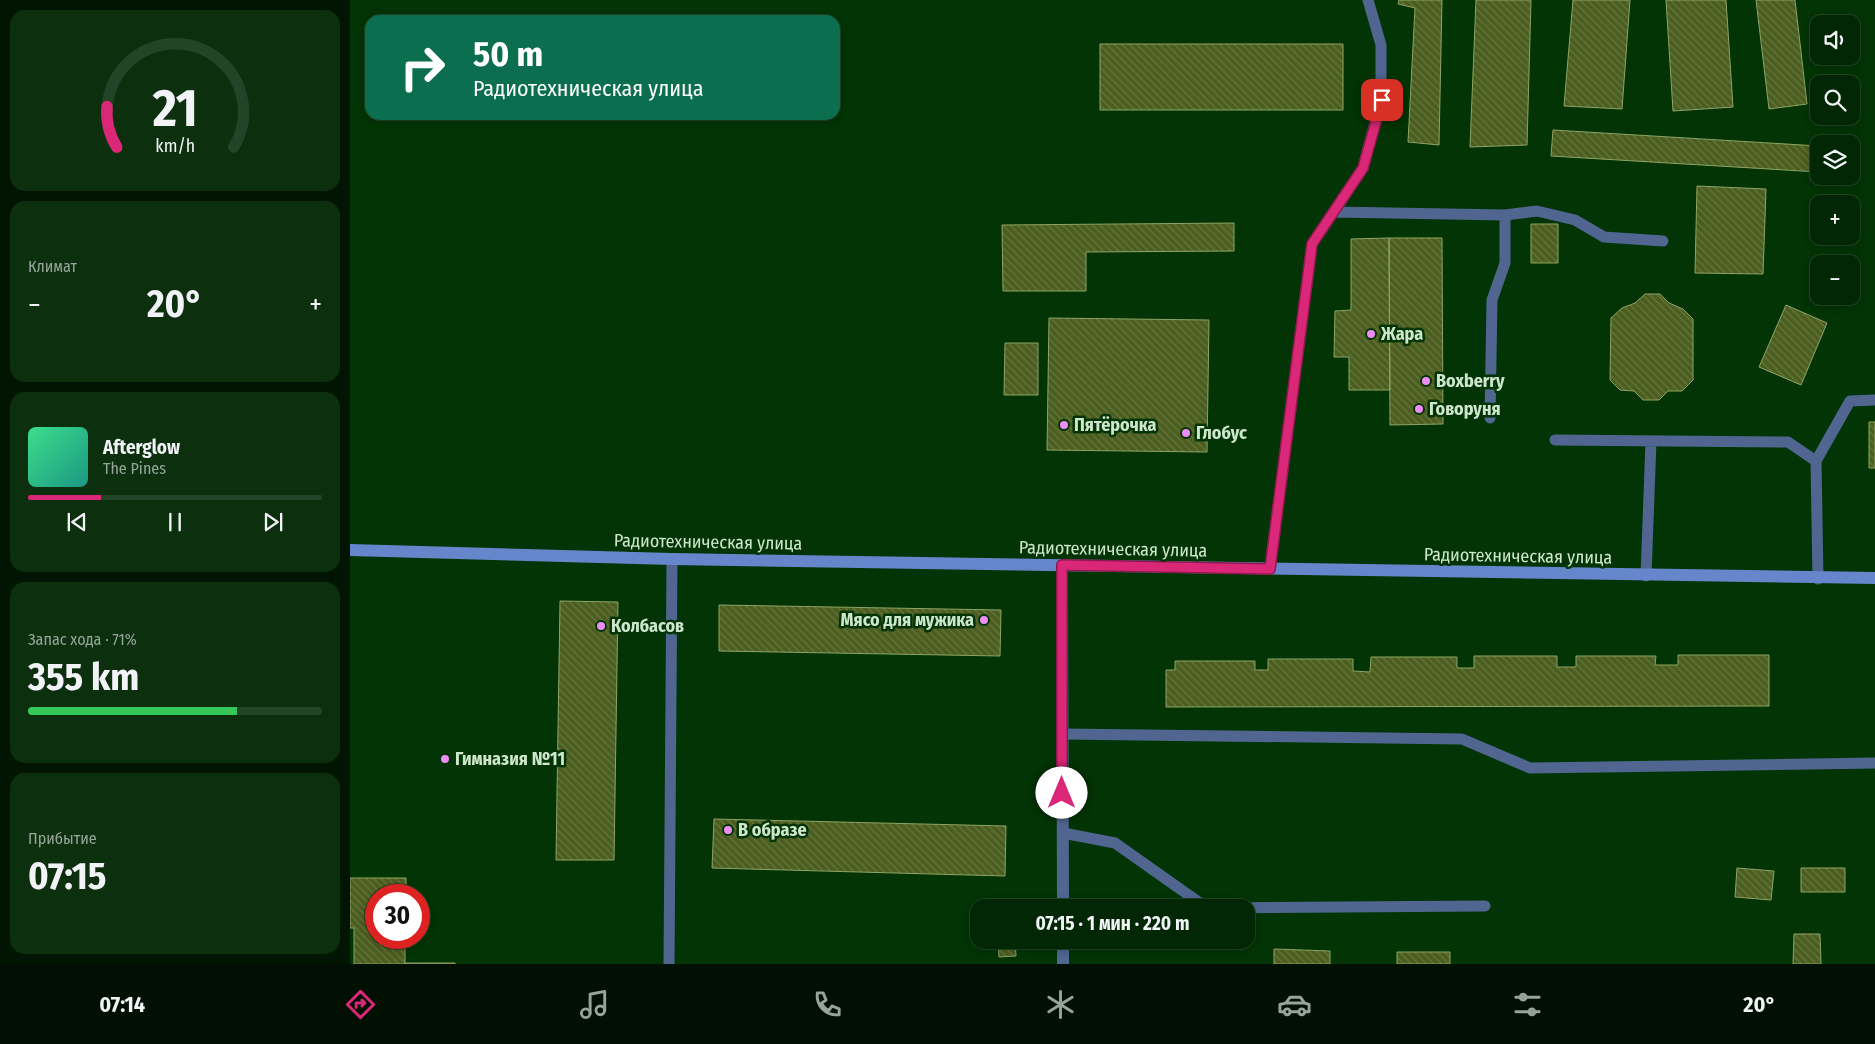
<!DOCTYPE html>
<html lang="ru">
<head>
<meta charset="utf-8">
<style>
  body { margin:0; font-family:"Fira Sans Condensed",sans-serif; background:#0c2f0e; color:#f1f3f6; height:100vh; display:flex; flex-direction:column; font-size:19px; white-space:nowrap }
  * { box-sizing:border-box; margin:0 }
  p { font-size:16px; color:#96a59a }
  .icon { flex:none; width:28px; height:28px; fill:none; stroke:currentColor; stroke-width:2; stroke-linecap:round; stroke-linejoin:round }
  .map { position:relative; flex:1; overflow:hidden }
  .drawer { display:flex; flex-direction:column; gap:10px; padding:10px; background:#011502; width:350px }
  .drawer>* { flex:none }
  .top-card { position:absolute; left:15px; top:15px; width:475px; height:105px; border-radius:15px; box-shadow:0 2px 8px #0003,0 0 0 1px #234426; background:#0b6e4f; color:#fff; overflow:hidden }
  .tools { position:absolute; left:1460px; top:15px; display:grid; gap:10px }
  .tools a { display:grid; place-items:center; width:50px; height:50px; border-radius:10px; background:#022704; box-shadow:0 2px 8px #0003,0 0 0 1px #234426; font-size:25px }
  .speed { position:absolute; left:15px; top:884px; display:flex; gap:10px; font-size:25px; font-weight:700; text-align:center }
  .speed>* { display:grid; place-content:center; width:65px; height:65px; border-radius:50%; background:#022704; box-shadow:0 2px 8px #0003,0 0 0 1px #234426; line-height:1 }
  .speed .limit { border:8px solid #d22; background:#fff; color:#111 }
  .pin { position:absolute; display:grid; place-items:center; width:42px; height:42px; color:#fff; margin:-21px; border-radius:10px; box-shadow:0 2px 8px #0006 }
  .me { position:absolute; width:55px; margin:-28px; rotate:0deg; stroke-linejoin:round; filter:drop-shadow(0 0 4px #0008) }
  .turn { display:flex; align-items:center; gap:18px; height:105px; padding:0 25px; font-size:22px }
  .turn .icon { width:65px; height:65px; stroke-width:2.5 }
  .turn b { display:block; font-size:35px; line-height:42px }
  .big { font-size:38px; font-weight:700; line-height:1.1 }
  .drawer .widget { flex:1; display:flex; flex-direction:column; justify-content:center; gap:8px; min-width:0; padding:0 18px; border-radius:15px; background:#0c2f0e }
  .drawer .dial { align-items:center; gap:0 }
  .dial svg { height:130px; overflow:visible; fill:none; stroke:#234426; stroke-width:7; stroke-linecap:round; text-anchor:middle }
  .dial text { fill:#f1f3f6; stroke:none }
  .song { display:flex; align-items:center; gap:15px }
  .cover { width:60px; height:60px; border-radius:8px; background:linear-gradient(135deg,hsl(150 70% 55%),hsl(170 70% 35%)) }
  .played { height:5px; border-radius:2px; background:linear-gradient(90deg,#db2777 25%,#234426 25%) }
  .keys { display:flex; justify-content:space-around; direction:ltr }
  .heat { display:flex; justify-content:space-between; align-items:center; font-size:28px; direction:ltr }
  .charge { height:8px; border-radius:4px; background:linear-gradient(90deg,#34c759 71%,#234426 0) }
  .trip { position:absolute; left:620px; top:899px; width:285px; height:50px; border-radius:15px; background:#022704; box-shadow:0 2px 8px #0003,0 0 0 1px #234426; font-weight:700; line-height:50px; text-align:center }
  .tabs { display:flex; height:80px; justify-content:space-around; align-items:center; background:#011002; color:#96a59a }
  .tabs .icon { width:35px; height:35px }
  .tabs .current { color:#db2777 }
  .tabs b { font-size:22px; color:#f1f3f6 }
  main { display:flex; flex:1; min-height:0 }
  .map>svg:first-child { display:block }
  .building { fill:url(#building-back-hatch); stroke:#8fa465 }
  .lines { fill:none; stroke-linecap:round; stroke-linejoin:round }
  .lane { stroke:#506690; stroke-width:11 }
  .street { stroke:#506690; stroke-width:12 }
  .secondary { stroke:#6586cb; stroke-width:12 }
  .route-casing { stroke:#8e194d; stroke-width:12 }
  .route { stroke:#db2777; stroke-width:9 }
  .poi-dot { fill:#ee8cf8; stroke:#023405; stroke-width:2 }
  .labels { text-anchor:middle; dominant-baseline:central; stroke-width:5; stroke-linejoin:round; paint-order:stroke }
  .poi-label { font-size:18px; font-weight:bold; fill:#cee7cc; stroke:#023405; text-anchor:start }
  .street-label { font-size:18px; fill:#cee7cc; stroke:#023405 }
</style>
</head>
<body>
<main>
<section class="drawer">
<div class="widget dial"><svg viewBox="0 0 100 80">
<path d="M14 69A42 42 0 1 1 86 69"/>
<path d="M14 69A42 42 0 0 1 8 44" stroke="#db2777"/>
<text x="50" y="56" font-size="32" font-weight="700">21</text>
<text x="50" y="72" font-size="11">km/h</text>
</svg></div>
<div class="widget"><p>Климат</p>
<div class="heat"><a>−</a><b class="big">20°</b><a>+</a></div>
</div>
<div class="widget">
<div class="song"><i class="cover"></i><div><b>Afterglow</b><p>The Pines</p></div></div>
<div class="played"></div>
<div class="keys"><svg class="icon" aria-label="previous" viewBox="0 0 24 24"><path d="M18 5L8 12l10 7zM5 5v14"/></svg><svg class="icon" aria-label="pause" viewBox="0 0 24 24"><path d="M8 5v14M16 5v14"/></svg><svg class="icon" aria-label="next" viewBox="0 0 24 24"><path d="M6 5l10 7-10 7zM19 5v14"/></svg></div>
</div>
<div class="widget"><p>Запас хода · 71%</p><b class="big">355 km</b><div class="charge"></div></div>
<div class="widget"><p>Прибытие</p><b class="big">07:15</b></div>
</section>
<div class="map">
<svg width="1525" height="964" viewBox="0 0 1525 964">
  <defs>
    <pattern id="building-back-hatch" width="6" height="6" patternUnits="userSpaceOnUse" patternTransform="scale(1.25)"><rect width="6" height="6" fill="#4c5e1f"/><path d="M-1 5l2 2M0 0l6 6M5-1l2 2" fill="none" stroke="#65753e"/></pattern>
  </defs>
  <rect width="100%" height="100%" fill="#023405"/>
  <path class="building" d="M1049,0H1092L1089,145L1058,142L1065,8L1048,4Z
    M1126,0H1181L1177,145L1120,147Z
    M1223,0H1280L1272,109L1214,106Z
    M1316,0H1376L1383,107L1323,111Z
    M1406,0H1445L1457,104L1419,109Z
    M750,44H993V110H750Z
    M1203,130L1469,146V172L1201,156Z
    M1347,186L1416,189L1413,274L1345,273Z
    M884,223V251L736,252V291H653L652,225Z
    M1181,224H1208V263H1181Z
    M1039,238H1092L1093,424L1040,425Z
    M1039,238L1040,390H999V357H984L985,311L1001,310V239Z
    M1295,294H1310L1319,303L1333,309L1343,319V380L1332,391H1318L1309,400H1293L1284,391L1270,390L1260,380L1261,318L1272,308L1285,303Z
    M1436,305L1477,323L1451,385L1409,367Z
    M699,318L859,320L857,452L697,450Z
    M655,343H688V395H654Z
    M1519,422H1525V468H1519Z
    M210,601L268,602L264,860H206Z
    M369,605L651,610L650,656L369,651Z
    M1328,655H1419V706L816,707V670H825V661H905V670H918V659H1003V671L1020,672L1021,657H1107V668H1124V656H1207V667H1226V656H1306L1305,665H1328Z
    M364,819L656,826L655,876L362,868Z
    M1387,868L1424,871L1421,900L1385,897Z
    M1451,868H1495V892H1451Z
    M0,878H56V895H26V938H55V964H4V928H0Z
    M1444,934H1470L1471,964H1443Z
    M648,940H665L666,956L649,957Z
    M924,949L980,951V964H924Z
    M1047,952H1100V964H1047Z
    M55,963H105V964H55Z"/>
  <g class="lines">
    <path class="lane" d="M984,212L1155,215L1187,211L1225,220L1254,237L1313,241
      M1140,418L1142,300L1155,263V215
      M1205,440L1438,442L1466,461
      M920,569L962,244L1013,168L1031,100V45L1018,0
      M1296,576L1301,441
      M1468,579L1466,461L1500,401L1525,400
      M712,734L1112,739L1180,768L1525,763
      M713,833L765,843L857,908
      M859,908L1135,906
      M319,964L322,559"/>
    <path class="street" d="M712,565L713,908
      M713,940V964"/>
    <path class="secondary" d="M0,550L322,559L1525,578"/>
  </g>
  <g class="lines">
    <defs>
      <path id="route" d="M712,793V565L920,569L962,244L1013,168L1032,100"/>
    </defs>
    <use href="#route" class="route-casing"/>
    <use href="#route" class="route"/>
  </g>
  <g class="poi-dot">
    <circle cx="1021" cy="334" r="5"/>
    <circle cx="1076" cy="381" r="5"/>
    <circle cx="1069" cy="409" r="5"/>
    <circle cx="714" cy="425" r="5"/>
    <circle cx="836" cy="433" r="5"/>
    <circle cx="634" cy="620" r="5"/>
    <circle cx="251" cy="626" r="5"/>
    <circle cx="95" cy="759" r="5"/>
    <circle cx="378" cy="830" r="5"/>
  </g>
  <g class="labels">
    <g class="poi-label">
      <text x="1031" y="334">Жара</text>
      <text x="1086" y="381">Boxberry</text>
      <text x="1079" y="409">Говоруня</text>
      <text x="724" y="425">Пятёрочка</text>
      <text x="846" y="433">Глобус</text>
      <text x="624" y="620" text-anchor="end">Мясо для мужика</text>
      <text x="261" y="626">Колбасов</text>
      <text x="105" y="759">Гимназия №11</text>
      <text x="388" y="830">В образе</text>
    </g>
    <g class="street-label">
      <text transform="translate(358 542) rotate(1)">Радиотехническая улица</text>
      <text transform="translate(763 549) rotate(1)">Радиотехническая улица</text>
      <text transform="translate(1168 556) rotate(1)">Радиотехническая улица</text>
    </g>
  </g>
</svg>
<div class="tools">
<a><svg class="icon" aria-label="sound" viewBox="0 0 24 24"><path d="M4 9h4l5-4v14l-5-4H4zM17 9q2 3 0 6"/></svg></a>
<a><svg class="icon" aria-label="search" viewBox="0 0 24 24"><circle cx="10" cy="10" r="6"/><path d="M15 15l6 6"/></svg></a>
<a><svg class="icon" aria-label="layers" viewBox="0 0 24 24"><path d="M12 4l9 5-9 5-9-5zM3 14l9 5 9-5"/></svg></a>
<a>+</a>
<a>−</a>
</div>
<div class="speed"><div class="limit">30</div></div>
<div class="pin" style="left:1032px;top:100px;background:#d93025"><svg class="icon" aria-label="arrive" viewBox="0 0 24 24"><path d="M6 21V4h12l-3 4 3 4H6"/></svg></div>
<svg class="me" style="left:712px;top:793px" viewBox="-20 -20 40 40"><circle r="19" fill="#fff"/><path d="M0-13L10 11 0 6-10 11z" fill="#db2777"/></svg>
<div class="trip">07:15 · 1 мин · 220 m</div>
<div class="top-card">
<div class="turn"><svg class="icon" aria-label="right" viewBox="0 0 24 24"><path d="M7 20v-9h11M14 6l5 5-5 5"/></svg><div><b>50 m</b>Радиотехническая улица</div></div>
</div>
</div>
</main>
<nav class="tabs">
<b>07:14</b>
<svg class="icon current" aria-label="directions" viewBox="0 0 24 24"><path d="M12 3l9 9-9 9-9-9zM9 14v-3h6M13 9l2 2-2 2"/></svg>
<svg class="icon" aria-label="music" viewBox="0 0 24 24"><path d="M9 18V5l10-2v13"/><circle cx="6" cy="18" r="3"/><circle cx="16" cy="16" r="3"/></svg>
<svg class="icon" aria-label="phone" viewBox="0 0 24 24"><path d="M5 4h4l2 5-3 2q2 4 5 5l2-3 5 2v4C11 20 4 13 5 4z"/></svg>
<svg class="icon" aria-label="climate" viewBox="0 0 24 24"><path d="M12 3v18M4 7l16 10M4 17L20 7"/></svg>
<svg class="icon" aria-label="car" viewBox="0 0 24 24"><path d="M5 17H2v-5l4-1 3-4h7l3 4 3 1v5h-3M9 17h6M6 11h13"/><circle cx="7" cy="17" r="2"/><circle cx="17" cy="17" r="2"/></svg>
<svg class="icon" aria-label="filters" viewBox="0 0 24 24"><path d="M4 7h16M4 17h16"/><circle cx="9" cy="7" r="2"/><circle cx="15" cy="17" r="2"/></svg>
<b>20°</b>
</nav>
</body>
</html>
